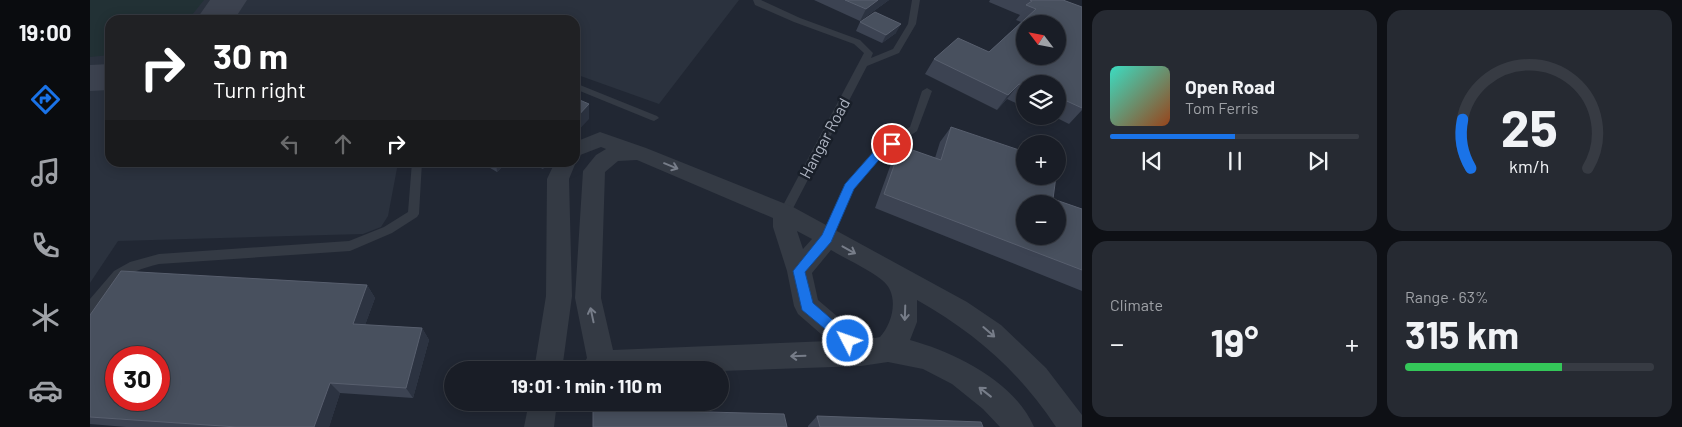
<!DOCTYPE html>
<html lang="en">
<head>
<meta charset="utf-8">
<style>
  body { margin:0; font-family:Barlow,sans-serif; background:#262a32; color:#f1f3f6; height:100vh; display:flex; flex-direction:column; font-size:19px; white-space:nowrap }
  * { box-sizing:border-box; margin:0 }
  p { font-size:16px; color:#9fa2a7 }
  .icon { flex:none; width:28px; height:28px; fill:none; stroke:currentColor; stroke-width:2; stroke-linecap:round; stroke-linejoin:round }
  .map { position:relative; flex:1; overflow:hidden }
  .side { display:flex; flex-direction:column; gap:10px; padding:10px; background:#0e1015; width:600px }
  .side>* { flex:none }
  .hud { position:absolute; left:15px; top:15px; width:475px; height:152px; border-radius:15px; box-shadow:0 2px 12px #0003,0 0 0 1px #373b43; background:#202124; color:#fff; overflow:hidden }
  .needle { width:32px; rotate:302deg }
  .tools { position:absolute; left:926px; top:15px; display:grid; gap:10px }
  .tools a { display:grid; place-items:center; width:50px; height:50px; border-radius:50%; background:#191d26; box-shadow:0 2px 12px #0003,0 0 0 1px #373b43; font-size:25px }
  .speed { position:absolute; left:15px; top:346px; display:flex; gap:10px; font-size:25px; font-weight:700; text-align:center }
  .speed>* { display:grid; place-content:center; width:65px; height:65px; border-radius:50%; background:#191d26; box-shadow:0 2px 12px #0003,0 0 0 1px #373b43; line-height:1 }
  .speed .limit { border:8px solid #d22; background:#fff; color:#111 }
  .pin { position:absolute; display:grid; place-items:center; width:42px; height:42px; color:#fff; margin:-21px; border:2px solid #fff; border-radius:50%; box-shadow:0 1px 5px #0007 }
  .me { position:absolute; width:55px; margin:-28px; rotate:311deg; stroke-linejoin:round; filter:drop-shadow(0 0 4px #0008) }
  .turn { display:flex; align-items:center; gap:18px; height:105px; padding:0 25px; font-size:22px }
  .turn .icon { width:65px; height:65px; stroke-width:2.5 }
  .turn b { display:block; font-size:35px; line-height:42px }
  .lanes { display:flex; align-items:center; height:48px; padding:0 25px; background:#0003; justify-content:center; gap:25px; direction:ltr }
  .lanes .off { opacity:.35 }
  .big { font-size:38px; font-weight:700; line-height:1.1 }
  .side .tile { flex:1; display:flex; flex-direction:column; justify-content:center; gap:8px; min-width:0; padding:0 18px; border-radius:15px; background:#262a32 }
  .side .dial { align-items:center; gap:0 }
  .dial svg { height:130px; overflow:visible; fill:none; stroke:#373b43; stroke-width:7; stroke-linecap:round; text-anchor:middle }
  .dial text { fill:#f1f3f6; stroke:none }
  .song { display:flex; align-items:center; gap:15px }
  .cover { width:60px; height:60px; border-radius:8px; background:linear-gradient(135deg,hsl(170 70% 55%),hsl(20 70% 35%)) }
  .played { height:5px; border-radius:2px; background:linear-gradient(90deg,#1a73e8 50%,#373b43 50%) }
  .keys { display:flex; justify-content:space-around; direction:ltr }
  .heat { display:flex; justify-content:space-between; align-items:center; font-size:28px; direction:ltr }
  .charge { height:8px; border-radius:4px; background:linear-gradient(90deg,#34c759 63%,#373b43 0) }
  .side .tiles { flex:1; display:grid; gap:10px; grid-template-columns:repeat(2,1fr) }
  .trip { position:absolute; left:354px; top:361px; width:285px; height:50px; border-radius:25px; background:#191d26; box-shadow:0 2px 12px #0003,0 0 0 1px #373b43; font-weight:700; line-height:50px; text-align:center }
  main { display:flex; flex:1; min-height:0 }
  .tab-bar { display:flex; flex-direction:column; width:90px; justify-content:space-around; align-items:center; background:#0a0c0f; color:#9fa2a7 }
  .tab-bar .icon { width:35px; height:35px }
  .tab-bar .on { color:#1a73e8 }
  .tab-bar b { font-size:22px; color:#f1f3f6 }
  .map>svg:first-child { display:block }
  .airport { fill:#2b323e }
  .green { fill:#223135 }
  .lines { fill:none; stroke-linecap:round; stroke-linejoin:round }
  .taxiway { fill:#3c424f; fill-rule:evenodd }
  .service { fill:#343a44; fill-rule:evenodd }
  .minor { fill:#343a44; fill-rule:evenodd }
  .wall { fill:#3c4352 }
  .shaded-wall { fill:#2c3341 }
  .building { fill:#48505e; stroke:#585f6e; fill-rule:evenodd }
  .oneway { stroke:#777d89 }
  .route { fill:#1a73e8; stroke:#114b97 }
  .labels { text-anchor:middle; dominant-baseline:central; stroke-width:5; stroke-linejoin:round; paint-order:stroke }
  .street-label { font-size:16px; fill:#aeb4c1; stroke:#191f29 }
</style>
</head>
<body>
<main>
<nav class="tab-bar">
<b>19:00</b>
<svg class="icon on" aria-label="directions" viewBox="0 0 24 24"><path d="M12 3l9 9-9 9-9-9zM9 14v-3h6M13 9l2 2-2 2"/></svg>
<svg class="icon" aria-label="music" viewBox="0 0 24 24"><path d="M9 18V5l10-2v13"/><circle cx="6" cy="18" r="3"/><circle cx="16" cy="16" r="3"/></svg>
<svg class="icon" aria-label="phone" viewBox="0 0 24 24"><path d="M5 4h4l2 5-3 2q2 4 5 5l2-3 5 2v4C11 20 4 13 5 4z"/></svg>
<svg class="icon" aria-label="climate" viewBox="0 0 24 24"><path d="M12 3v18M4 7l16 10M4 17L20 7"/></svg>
<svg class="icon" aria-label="car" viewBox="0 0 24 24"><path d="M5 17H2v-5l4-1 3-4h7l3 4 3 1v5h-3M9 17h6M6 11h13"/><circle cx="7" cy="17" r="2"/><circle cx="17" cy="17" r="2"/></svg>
</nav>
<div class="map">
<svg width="992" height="427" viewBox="0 0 992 427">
  <rect width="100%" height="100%" fill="#212733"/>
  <path class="airport" d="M0,0H649L569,104L485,74V20H20V162L308,163L298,216L291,227L273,234L28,241L0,283Z"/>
  <path class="green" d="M0,0H114L98,20H20V55L0,57Z"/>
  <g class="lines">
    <path class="taxiway" d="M120,0H157L144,20H106Z
      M20,64V90L0,91V65Z"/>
    <path class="service" d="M663,0H671L710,18L770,40L783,53L781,58L803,49L818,24L822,0H830L826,24L809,53L777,66L699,216H691L689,213L774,53L764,44L704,22L665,5Z
      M485,83L567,116L569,118L564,121L561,120L485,89Z
      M837,88L842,91L827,131L794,154L764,189L741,241H733L731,238L755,184L786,148L820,127L832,91Z
      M322,162H332L329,214L327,217L302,233L260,251L69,264C53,268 38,272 26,285C18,293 11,311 0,315V299L24,271L40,262L69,254L259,241L294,227L318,212Z"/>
    <path class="minor" d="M510,132L556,148L703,207L877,302L911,325L956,368L992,415V427H966C928,370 885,333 827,300V322L820,340C864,352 925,382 944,427H910L893,409L862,384L833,369L798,362L771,366L630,371L490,370L497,358L485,298L493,171L506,155L516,149L511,147L485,157V142ZM547,160L683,218V227L697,271L704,306L708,314L739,341L523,350L511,298L515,172L528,161ZM707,231L722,239L713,249ZM741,250C757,260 777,268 792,280C810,294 803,323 790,337L775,340L728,300L722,273Z
      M485,160L486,162L479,179L482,296L472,370H444L456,296L457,179L465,162H485Z
      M439,402H467L464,427H434Z"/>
  </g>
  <path class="wall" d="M724,0H799L770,21Z
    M900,0H973L992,7V110L979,124L963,116H968V84H935V107L917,99L907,110L835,74L844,59L899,52L931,22L926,20L930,15L899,2Z
    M770,22L806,33L792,43L766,31Z
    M861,127L963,199L992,209V291L785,208L802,161L811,146L845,158L850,142Z
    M390,162H417L407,172Z
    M439,162H459L453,169Z
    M277,285L285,298L275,325L332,328L339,340L323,398L250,393L239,427H36L0,424V315Z
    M727,416L893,427H718V426Z"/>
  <path class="shaded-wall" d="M788,0H799L770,21L776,9Z
    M811,24L806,33L792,43L796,35Z
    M929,84L917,99L907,110L918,95Z
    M499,104V119L485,134V119Z
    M406,162H417L407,172Z
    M452,162H459L453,169Z
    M277,285L285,298L271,336L263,324Z
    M332,328L339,340L323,398L316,388Z
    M240,383L250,393L239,427H224Z"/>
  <path class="building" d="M755,0H788L776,9Z
    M940,0H973L992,7V108L968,97V84H935V86L929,84L918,95L844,59L868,38L899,52L946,9L936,5L942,1ZM935,24H968V56H935Z
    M785,12L811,24L796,35L770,22Z
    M485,98L499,104L485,119Z
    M861,127L935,152V176H966L963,199L992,209V270L794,194L811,146L851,160ZM935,204H968V236H935Z
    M31,271L277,285L263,324L332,328L316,388L240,383L224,427H147L0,417V315ZM26,358H69V400H26Z
    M503,409L694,414L697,427H503Z
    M727,416L891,422L893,427H730Z"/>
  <defs><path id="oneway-shaft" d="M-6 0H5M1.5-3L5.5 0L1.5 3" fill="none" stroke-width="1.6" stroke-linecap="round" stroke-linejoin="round" transform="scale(1.25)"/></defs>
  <g class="oneway">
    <use href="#oneway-shaft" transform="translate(581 166) rotate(22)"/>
    <use href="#oneway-shaft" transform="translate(759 250) rotate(29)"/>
    <use href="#oneway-shaft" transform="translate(815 313) rotate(92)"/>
    <use href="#oneway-shaft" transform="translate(502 315) rotate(-102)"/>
    <use href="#oneway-shaft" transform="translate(899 332) rotate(41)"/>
    <use href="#oneway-shaft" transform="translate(708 356) rotate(178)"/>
    <use href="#oneway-shaft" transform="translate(895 392) rotate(-142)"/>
  </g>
  <path class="route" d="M802,140L807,144L794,154L764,189L741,242L715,272L723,303L762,337L764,341L762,346L758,348L712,310L703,271L732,235L755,184L787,148Z"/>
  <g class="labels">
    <g class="street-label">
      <text transform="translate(734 138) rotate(-62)">Hangar Road</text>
    </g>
  </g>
</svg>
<div class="tools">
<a><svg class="needle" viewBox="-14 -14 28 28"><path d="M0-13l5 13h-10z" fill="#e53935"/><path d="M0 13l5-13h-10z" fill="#9fa2a7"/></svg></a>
<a><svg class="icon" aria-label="layers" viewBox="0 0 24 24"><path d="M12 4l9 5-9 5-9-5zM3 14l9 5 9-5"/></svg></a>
<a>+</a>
<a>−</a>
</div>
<div class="speed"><div class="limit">30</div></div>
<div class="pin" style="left:802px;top:144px;background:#d93025"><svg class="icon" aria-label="arrive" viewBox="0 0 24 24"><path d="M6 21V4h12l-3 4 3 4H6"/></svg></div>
<svg class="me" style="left:758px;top:341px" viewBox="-20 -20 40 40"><circle r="17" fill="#1a73e8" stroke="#fff" stroke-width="3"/><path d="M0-11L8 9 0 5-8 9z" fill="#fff"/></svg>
<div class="trip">19:01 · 1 min · 110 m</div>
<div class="hud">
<div class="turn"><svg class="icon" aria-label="right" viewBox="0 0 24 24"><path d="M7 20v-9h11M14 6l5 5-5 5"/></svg><div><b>30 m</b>Turn right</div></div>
<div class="lanes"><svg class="icon off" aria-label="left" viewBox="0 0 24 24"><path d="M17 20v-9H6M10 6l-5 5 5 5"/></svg><svg class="icon off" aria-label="ahead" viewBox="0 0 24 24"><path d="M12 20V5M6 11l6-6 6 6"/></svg><svg class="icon" aria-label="right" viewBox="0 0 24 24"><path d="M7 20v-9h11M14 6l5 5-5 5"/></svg></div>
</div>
</div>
<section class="side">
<div class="tiles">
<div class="tile">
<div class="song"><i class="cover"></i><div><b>Open Road</b><p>Tom Ferris</p></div></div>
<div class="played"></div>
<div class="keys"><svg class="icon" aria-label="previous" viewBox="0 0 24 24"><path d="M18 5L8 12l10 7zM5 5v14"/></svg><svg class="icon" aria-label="pause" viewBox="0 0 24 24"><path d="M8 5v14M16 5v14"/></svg><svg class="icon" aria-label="next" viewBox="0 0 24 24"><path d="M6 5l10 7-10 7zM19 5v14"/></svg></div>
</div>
<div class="tile dial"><svg viewBox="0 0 100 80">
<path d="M14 69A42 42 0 1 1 86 69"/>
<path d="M14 69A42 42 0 0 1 9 39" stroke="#1a73e8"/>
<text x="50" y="56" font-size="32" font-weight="700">25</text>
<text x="50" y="72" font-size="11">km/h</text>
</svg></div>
<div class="tile"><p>Climate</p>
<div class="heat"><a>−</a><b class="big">19°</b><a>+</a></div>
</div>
<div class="tile"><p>Range · 63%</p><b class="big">315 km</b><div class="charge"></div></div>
</div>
</section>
</main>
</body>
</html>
